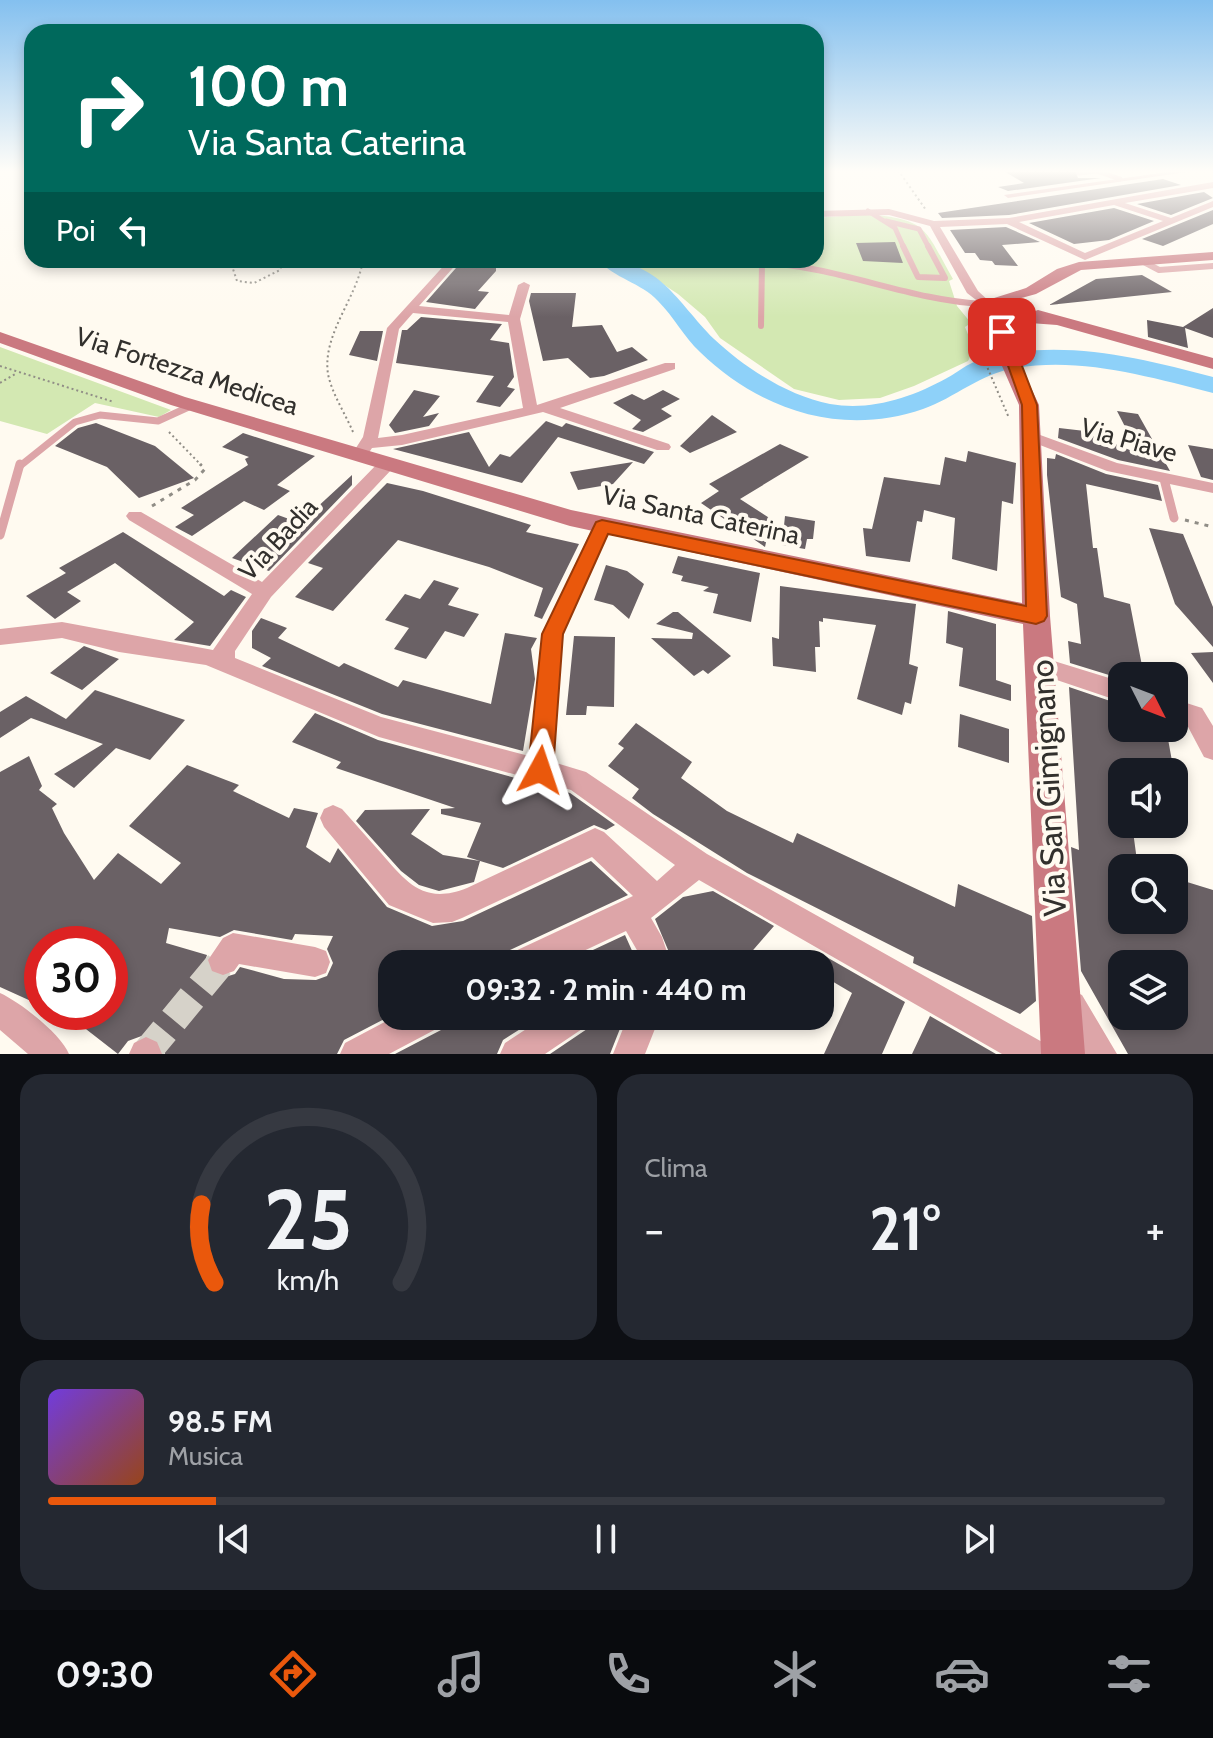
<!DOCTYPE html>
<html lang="it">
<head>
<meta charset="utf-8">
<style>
  body { margin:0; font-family:Cabin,sans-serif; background:#242831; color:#f1f3f6; height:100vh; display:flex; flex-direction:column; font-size:30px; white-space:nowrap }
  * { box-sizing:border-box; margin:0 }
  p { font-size:26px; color:#9ea1a6 }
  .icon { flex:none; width:44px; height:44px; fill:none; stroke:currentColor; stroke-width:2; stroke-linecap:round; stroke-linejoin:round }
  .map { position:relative; height:1054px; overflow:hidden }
  .side { display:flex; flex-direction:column; gap:20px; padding:20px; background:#0d0f14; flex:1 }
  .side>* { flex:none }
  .banner { position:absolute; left:24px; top:24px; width:800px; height:244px; border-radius:24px; box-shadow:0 4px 12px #0003; background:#00695c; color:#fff; overflow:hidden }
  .needle { width:52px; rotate:132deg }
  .fabs { position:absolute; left:1108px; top:662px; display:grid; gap:16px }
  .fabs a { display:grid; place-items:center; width:80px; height:80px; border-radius:16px; background:#171b24; box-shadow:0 4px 12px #0003; font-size:40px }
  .speed { position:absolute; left:24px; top:926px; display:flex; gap:16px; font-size:40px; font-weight:700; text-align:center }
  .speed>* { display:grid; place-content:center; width:104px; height:104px; border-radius:50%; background:#171b24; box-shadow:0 4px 12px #0003; line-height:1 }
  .speed .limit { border:12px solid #d22; background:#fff; color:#111 }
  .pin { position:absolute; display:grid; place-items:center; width:68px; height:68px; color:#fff; margin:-34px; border-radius:16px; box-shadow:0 4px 12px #0006 }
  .me { position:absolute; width:88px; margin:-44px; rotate:5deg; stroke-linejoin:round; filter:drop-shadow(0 0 6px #0008) }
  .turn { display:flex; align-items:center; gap:28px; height:168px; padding:0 32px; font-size:36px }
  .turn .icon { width:104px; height:104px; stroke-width:2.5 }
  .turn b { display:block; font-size:56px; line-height:68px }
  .then { display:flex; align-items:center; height:76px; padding:0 32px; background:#0003; gap:16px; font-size:30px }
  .big { font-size:60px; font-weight:700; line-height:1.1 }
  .side .tile { flex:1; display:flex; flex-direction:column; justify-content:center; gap:12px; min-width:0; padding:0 28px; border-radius:24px; background:#242831 }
  .side .dial { align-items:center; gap:0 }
  .dial svg { height:208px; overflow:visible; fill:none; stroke:#363941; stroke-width:7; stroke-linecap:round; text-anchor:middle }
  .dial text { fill:#f1f3f6; stroke:none }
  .song { display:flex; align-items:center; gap:24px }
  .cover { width:96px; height:96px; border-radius:12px; background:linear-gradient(135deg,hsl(260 70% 55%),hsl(20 70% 35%)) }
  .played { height:8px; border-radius:4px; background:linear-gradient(90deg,#ea580c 15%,#363941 15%) }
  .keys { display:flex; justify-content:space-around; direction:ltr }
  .heat { display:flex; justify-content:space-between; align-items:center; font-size:44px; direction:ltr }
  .side .tiles { flex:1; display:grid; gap:20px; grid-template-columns:1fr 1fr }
  .tile:last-child { grid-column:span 2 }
  .trip { position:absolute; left:378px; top:950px; width:456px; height:80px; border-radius:24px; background:#171b24; box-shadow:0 4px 12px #0003; font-weight:700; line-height:80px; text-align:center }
  .dock { display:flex; height:128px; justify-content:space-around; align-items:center; background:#090b0e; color:#9ea1a6 }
  .dock .icon { width:56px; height:56px }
  .dock .current { color:#ea580c }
  .dock b { font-size:36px; color:#f1f3f6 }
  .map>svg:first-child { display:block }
  .green { fill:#d3e8b2 }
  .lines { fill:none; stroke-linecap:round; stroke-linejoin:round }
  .river { fill:#8ed1f9; fill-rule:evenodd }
  .building { fill:#6a6165; fill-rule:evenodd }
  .street-tunnel { stroke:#d6d2c9; stroke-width:29; stroke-dasharray:29 14; stroke-linecap:butt }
  .path-far1 { stroke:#908d86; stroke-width:2; stroke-dasharray:2 3; stroke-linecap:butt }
  .path { stroke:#908d86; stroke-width:3; stroke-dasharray:4 6; stroke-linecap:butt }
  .lane-far3 { stroke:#dda5a8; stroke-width:5 }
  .lane-far2 { stroke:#dda5a8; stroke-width:6 }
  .lane-far1 { stroke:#dda5a8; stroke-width:7 }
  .lane { stroke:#dda5a8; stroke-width:9 }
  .street { fill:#dda5a8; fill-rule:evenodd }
  .secondary { fill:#ca7980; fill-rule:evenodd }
  .route { fill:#ea580c; stroke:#983908; stroke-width:2 }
  .labels { text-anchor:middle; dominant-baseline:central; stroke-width:8; stroke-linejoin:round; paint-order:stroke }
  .street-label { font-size:26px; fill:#32302d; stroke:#fffaf0 }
  .near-street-label { font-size:32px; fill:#32302d; stroke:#fffaf0 }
</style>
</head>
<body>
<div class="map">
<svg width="1213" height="1054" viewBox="0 0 1213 1054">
  <rect width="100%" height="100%" fill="#fffaf0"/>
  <path class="green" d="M867,214C929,220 924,228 953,279L949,281L957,306L971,323L965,327L974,349L968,361L914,386L880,398L839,400L794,389L720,338L705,317L678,294L626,260H816V218Z
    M0,347L171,410L159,417L95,403L47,434L0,421Z"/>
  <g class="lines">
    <path class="river" d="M599,260C660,260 676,301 714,339C745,368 788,396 830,404C871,411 911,398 947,378C958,372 967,364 979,360C1056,337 1138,357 1213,377V393C1149,377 1082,357 1016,368C981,373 955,398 923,409C842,437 761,411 700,352C684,337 674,317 658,301C642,283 613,278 599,260Z"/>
  </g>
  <path class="building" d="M1002,170H1075L1078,178H1101L1008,191L998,187L1024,183Z
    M1163,179L1181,185L1009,215L942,218L938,213Z
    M1204,192L1213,198L1171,215L1137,204Z
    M1114,208L1154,221L1109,240L1074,244L1029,223Z
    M1213,210V224L1163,246L1142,239Z
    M1006,227L1040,242L1002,245L1018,266L995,265L992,261L980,260L975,253H965L950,230Z
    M895,242L903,263L863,261L856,243Z
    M463,260L496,263V271L478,291L489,292L475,309L426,302Z
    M1142,275L1172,292L1049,305L1096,279Z
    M531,293H576L572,327L602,325L617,352L632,347L648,360L604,376L590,378L568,358L543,361L529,301Z
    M1213,308V338L1185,328L1188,348L1148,337L1147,320L1183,327Z
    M421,317L502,324L490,340L509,343L514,377L507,387L515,389L500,407L476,402L494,376L396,363L402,330H407Z
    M360,331H383L377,361L349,355Z
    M414,390L440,396L423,417L439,413L429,426L395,433L389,425Z
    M663,390L680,399L661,409L672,416L643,432L632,429L641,420L613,403L632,394L644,400Z
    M1117,411L1138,414L1170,471L1118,460L1058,438L1059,428L1085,431L1139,454Z
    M712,415L737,432L690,453L680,446Z
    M546,421L562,427L566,423L654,452L644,464L558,437L522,483L393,449L469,432L489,467L500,454L510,457Z
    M96,423L155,446L194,478L139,498L107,467L55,446L78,428Z
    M243,433L315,456L277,485L290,491L264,510L244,501L192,536L175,527L194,515L181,508L248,465L245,459L249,457L222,447Z
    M780,444L809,457L740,499L771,519L765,547L701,503L719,491L709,484Z
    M1188,445L1213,449V480L1201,477Z
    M968,451L1016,463L1013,504L1002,501L997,571L952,559L955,518L924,510L922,522L917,521L910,562L866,556L863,528L872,529L884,477L940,485L945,457L966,462Z
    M1056,454L1106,474L1158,485L1162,501L1086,484L1093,548H1097L1104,597L1130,604L1144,676H1122V679L1070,663L1068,641L1081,644L1077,604L1061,597L1047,475V458L1055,459Z
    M633,462L613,484L578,490L570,472Z
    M352,475V485L269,571L232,558L278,515L300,523Z
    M387,483L423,491L531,525L526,532L579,544L542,619L534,616L543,588L489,567L398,540L333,611L295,597L323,568L308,563Z
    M785,516L815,521L813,539H807L805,549L782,545Z
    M1149,528L1183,534L1213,607V647L1175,604Z
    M123,532L224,596L231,590L246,597L210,646L174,640L194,622L115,563L67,592L81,601L55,619L26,596L66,573L59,568Z
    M678,556L760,573L751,622L713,613L718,594L703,591L709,587L681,581L683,576L672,573Z
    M606,565L627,571L644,584L629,619L613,605L594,600Z
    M434,580L459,588L448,605L479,614L464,637L445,631L426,659L394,649L409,628L385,620L405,594L420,599Z
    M780,586L916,604L909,664L918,667L911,704L905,702L902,715L857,699L876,625L823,618V622L819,621L820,647H815L816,672L773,666L772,637L779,639Z
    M948,611L996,624V680L1011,685V701L959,686L963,648L946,643Z
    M673,612H678L731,656L708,674L703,670L694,676L651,638L692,639L693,633L656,624Z
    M261,618L287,628L278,638L339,667L344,663L398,687L403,680L491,704L505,633L537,638L531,649L535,679L523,751L382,714L262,666L271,658L252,648V631Z
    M574,636L615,637L614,707L587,706L586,715H566Z
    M84,646L119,659L82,690L50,673Z
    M1213,652V683L1191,653Z
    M1069,687L1122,705V728H1166L1174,772L1122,759V824H1132L1138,868H1122V920H1174V878L1213,890V1054H1128L1081,971L1071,847L1079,850ZM1122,964H1174V1016H1122Z
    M95,690L185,720L150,760L116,748L74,788L54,774L103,744L31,718L0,738V712L26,696L66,719Z
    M315,713L378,740L570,793L615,825L606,830L594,825L503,868L467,857L481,823L441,814V809L455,808L336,768L341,762L292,742Z
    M960,714L1009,729V763L958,747Z
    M636,723L692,762L681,778L727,811L793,843L797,833L955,907L958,884L1032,916L1036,1001L1020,1014L913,963L914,957L747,873L653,814L632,798L639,789L608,766L624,748L618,744Z
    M29,756L42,786L39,790L57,804L52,808L64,833L94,880L118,853L161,884L181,863L129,826L187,765L239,785L233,791L289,818L294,808L318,813L306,847L330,863L338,848L387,907L432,926L463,921L591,861L628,895L510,950L504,964H392V1015L344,1040L337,1054H165L160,1041L147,1034L128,1041L118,1054L64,1012H110V944H42V1006L0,987V772ZM169,928L220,937L234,930L292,940L295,934L333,936L327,949L333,963L327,976L316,980L284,979L240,967L235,974L222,978L209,972L205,961L207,955L166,943Z
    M430,809L411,834L443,855L480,861L474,882L439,891L419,885L401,871L356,821L365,810Z
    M713,891L774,926L741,964H674L655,919L683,897Z
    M625,935L638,964H563Z
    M816,951L905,1002L882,1054H824L852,993L820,974V964H809Z
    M448,1016H541L503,1040L497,1054H395L441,1030Z
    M593,1016H625L610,1054H550L587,1029Z
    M930,1016L996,1054H912Z"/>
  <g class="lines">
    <path class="street-tunnel" d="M146,1053L223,960"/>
    <path class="path-far1" d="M898,170L926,210
      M230,260L237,281L254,283L280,270L283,260
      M111,262L122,260
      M975,325L970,327L1009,418
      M0,366L114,402
      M0,383L17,373
      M169,432L202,466
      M353,432C345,413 332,394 328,374C322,334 357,298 363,260"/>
    <path class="path" d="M152,506L195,480L205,469L200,464
      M1185,520L1213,527"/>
    <path class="lane-far3" d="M1094,170L1120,179
      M1079,173L1096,171
      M868,211L895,228L904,248
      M886,221L919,229L929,248"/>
    <path class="lane-far2" d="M903,246L918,277L945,278L928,246
      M1142,261L1159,270L1213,266
      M761,326L762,263C838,266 907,300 983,304"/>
    <path class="lane-far1" d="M20,466L75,422L100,415L158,421L193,405"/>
    <path class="lane" d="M1164,479L1174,518
      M0,535L20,464"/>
    <path class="street" d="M1182,170L1187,172L1008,198L1004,195Z
      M1213,182V188L1125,203L1171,218L1213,201V207L1085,260L1007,224L940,227L978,291L990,302L984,306L967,293L930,226L889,215L816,217V211L889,209L934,221L1009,218ZM1114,205L1163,221L1085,253L1019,222Z
      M449,260H460L419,306L509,315L518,285L524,282L530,285L520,319L537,405L665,363H675V369L560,408L669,444L671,447L669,450H657L543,412L402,445L372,448L368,454H356L354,451L363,437L387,328ZM413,313L508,322L523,408L402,435L378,438L399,329Z
      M1032,432L1117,463L1213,483V493L1107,471L1027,440L1024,437L1027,434Z
      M387,459L395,464L393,468L271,597L235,651V658L381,717L529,756L543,634L593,526L602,520L608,522L611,526L563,634L553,762L586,772L707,854L1044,1043L1049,1054H1002L699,880L651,918L662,937L671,964H641L638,952L626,931L556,964H507L511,953L633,896L592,857L462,918L452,922L433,923L389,905L324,827L320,818L324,809L333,805L342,809C355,824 368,838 381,853C407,883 424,905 467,888L595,828L604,832L657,881L675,865L571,790L379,737L206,665L119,652L62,638L0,645V629L62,622L213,650L252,594L129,520L126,516L129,512H141L262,582L381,460Z
      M1041,657L1122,682V702L1033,672L1030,666L1033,660Z
      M1174,699L1202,708L1213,726V760L1204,757L1186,723L1174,719Z
      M233,933L315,947L326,951L330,962L326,973L315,977L239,964L234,971L223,975L212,971L208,960L223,938Z
      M1071,990L1082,995L1117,1054H1083L1055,1006L1060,995Z
      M0,993C20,1002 61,1034 69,1054H28L0,1030Z
      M396,1016H445L440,1027L389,1054H340L345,1043Z
      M546,1016H590L585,1027L545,1054H500L505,1043Z
      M628,1016H660L645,1054H613Z
      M146,1037L157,1042L162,1054H129L134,1043Z"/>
    <path class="secondary" d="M1213,252V260L1081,270L1036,294L993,306C1009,316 1023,316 1038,310L1213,358V369L1057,325L1000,321L1039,405L1050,616L1085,1054H1041L1023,624L570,526L171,405L0,343V332L185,397L571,510L1022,603L1019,405L975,304L1026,288L1057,269L1079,262Z"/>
  </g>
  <linearGradient id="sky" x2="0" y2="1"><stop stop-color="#84c0ef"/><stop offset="0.54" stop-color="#fffdf8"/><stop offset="1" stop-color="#fffdf8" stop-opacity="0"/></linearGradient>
  <rect width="1213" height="317" fill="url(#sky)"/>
  <path class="route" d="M1002,329L1009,332L1037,405L1047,616L1044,621L1036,624L608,534L563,634L553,770L549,778L540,782L531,778L528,770L542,634L596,522L602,520L1026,606L1022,405L996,332Z"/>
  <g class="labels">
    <g class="street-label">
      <text transform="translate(187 371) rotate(18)">Via Fortezza Medicea</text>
      <text transform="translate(1129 440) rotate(16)">Via Piave</text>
      <text transform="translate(701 515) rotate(12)">Via Santa Caterina</text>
      <text transform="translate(278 539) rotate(-47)">Via Badia</text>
    </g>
    <g class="near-street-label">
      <text transform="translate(1048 788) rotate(-93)">Via San Gimignano</text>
    </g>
  </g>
</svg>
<div class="fabs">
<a><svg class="needle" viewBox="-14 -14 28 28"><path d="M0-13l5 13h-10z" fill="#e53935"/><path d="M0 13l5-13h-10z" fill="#9ea1a6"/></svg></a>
<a><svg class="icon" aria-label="sound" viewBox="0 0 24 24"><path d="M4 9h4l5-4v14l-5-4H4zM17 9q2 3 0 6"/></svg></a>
<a><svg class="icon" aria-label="search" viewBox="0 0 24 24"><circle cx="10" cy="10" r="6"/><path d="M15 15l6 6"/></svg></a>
<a><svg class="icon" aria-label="layers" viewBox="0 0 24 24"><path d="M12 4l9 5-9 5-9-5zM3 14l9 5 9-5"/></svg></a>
</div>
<div class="speed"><div class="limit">30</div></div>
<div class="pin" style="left:1002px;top:332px;background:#d93025"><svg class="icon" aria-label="arrive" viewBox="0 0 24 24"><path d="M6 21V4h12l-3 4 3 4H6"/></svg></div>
<svg class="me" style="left:540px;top:770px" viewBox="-20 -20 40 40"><path d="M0-17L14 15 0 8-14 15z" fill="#ea580c" stroke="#fff" stroke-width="4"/></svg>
<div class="trip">09:32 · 2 min · 440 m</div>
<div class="banner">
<div class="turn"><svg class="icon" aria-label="right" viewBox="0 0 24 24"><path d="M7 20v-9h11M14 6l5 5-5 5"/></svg><div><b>100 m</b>Via Santa Caterina</div></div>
<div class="then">Poi<svg class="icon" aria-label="left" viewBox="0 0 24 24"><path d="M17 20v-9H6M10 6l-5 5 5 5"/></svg></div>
</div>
</div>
<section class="side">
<div class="tiles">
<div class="tile dial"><svg viewBox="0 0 100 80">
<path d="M14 69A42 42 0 1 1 86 69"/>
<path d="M14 69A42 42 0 0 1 9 39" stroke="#ea580c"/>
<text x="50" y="56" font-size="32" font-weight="700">25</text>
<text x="50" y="72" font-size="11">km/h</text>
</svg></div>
<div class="tile"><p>Clima</p>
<div class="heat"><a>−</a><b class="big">21°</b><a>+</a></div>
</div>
<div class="tile">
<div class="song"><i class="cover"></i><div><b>98.5 FM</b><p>Musica</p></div></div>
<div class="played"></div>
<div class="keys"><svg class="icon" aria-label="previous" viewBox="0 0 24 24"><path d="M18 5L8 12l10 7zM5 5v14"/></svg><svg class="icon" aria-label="pause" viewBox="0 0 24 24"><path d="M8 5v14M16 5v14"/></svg><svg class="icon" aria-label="next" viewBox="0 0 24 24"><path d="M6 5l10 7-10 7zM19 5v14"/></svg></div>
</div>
</div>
</section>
<nav class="dock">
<b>09:30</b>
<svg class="icon current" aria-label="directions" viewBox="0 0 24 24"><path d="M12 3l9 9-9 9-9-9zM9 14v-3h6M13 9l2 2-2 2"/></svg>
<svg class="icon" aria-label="music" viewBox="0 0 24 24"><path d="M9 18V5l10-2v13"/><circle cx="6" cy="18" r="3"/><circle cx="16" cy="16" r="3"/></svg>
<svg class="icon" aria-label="phone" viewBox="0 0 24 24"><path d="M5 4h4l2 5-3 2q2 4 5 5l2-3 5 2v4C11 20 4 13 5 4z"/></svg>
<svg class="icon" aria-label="climate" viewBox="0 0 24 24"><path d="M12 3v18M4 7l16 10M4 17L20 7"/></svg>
<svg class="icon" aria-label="car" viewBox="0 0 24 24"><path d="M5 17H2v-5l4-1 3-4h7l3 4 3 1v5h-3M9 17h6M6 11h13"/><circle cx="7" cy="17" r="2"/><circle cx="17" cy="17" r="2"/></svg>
<svg class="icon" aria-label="filters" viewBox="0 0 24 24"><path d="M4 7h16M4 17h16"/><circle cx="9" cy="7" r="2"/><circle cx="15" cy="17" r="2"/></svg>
</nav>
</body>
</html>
